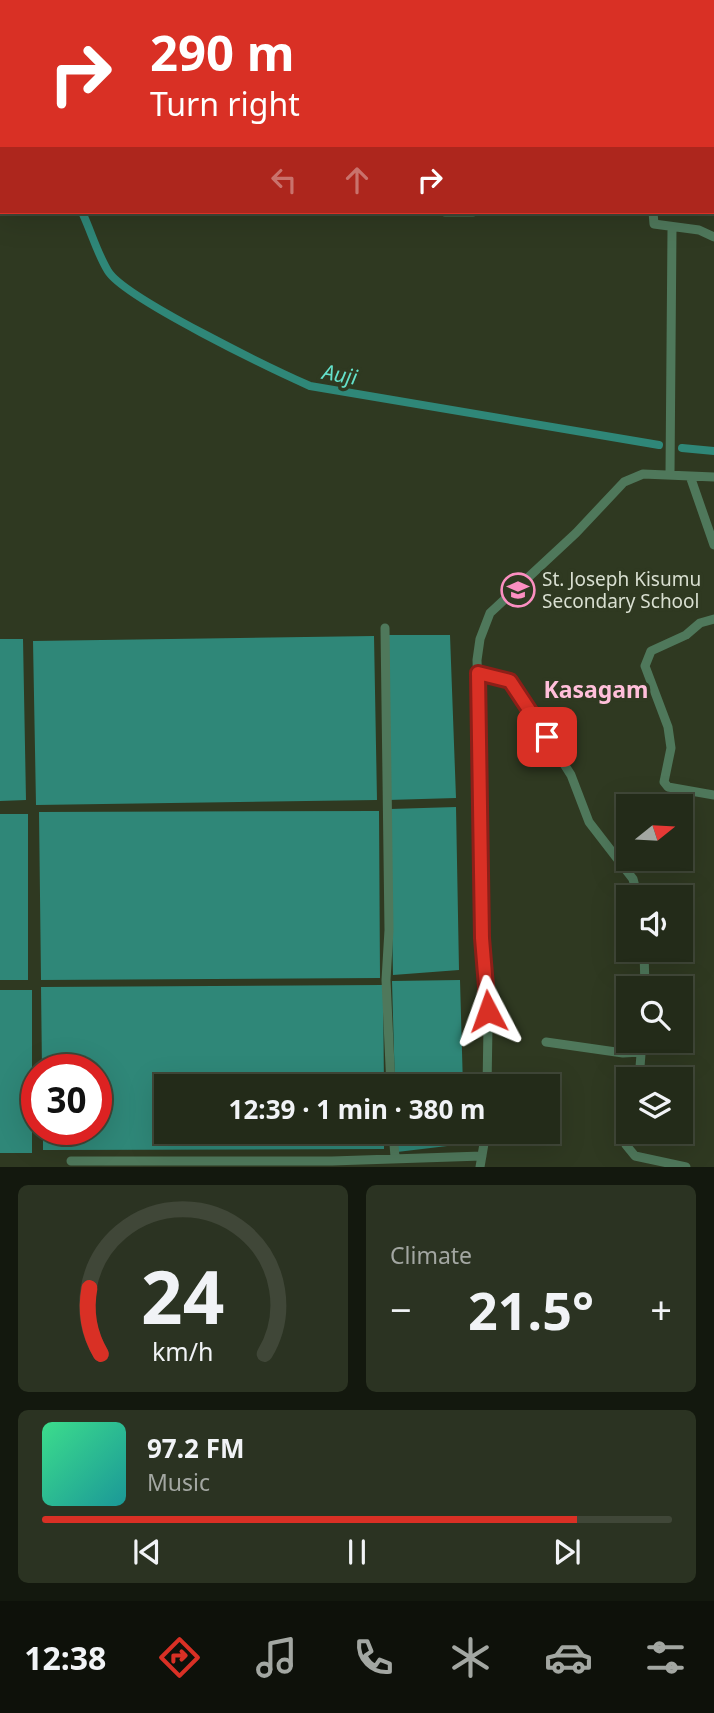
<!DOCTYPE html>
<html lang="en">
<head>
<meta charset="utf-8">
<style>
  body { margin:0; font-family:"Noto Sans",sans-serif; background:#2b3322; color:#f1f3f6; height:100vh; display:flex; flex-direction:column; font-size:26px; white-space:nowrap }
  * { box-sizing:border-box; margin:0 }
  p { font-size:23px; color:#a3a7a2 }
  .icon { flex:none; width:38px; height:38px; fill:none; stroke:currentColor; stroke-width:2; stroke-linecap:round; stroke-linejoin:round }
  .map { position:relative; height:1167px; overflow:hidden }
  .sheet { display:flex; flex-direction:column; gap:18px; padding:18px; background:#13180e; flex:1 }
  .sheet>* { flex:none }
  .top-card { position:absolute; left:0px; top:0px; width:714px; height:214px; box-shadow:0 7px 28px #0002,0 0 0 2px #404738; background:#d93025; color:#fff; overflow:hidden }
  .needle { width:46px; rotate:72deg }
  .controls { position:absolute; left:616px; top:794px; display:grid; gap:14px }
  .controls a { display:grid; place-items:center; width:77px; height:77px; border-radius:0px; background:#232b19; box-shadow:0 7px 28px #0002,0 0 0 2px #404738; font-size:35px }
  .speed { position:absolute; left:21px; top:1054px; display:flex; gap:14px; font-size:35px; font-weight:700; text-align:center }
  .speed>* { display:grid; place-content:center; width:91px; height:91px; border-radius:50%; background:#232b19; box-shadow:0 7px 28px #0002,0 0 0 2px #404738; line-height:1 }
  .speed .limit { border:10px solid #d22; background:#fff; color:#111 }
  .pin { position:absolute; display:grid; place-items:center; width:60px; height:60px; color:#fff; margin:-30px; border-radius:14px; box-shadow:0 4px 10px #0006 }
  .me { position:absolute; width:77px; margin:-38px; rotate:356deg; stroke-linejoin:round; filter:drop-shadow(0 0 5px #0008) }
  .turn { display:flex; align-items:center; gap:24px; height:147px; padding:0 35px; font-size:32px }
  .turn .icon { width:91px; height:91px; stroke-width:2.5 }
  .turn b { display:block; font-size:49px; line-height:60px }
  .lanes { display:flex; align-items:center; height:66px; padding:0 35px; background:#0003; justify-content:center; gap:35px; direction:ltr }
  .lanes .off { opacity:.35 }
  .big { font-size:52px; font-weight:700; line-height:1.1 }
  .sheet .tile { flex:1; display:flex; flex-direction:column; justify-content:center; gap:10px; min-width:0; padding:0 24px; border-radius:10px; background:#2b3322 }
  .sheet .dial { align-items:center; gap:0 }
  .dial svg { height:182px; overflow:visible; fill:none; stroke:#404738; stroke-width:7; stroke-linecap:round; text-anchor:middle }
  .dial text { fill:#f1f3f6; stroke:none }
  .song { display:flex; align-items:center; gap:21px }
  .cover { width:84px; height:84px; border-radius:10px; background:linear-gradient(135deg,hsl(150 70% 55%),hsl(180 70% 35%)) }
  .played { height:7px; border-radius:4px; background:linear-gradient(90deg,#d93025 85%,#404738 85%) }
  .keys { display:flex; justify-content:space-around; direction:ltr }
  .heat { display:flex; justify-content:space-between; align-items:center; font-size:38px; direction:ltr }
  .sheet .tiles { flex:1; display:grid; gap:18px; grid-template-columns:1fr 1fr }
  .tile:last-child { grid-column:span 2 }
  .trip { position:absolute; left:154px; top:1074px; width:406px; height:70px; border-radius:0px; background:#232b19; box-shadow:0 7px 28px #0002,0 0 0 2px #404738; font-weight:700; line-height:70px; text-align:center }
  .tab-bar { display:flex; height:112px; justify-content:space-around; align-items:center; background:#0e110a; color:#a3a7a2 }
  .tab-bar .icon { width:49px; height:49px }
  .tab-bar .on { color:#d93025 }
  .tab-bar b { font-size:32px; color:#f1f3f6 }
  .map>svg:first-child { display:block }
  .water { fill:#2f8778 }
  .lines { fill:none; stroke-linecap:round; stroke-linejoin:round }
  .canal { stroke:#2f8778; stroke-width:8 }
  .street { stroke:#4f785b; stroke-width:9 }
  .route-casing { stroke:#8d1f18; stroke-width:18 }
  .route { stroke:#d93025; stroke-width:12 }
  .labels { text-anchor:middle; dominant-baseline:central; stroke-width:7; stroke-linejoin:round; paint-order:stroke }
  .poi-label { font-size:19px; fill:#d9dfd1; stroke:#2f3921; text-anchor:start }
  .water-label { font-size:21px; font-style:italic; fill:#64e1cb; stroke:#2f3921 }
  .quarter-label { font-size:23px; font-weight:bold; fill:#ffbfda; stroke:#2f3921 }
</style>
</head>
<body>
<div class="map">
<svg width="714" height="1167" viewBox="0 0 714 1167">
  <rect width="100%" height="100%" fill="#2f3921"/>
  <path class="water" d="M387,635H450L456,798L388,800Z
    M374,636L377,800L36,805L33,641Z
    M0,639H23L26,800L0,801Z
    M456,807L459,970L393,975L390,809Z
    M379,811L380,978L41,980L39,812Z
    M0,814H28V980H0Z
    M460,980L463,1087H395L392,981Z
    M383,985L384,1087H166V1132H384V1149L43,1150V1129H96V1069H42L41,987Z
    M0,990H32V1153H0Z
    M397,1132H464V1144L397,1152Z"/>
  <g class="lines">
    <path class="canal" d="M0,83L2,85
      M82,212C91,231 97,253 108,271C124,298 274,370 310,386L659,445
      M682,448L714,451"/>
    <path class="street" d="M497,0L498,2
      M401,2L403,0
      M670,2L671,0
      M445,212H473
      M653,212L654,224L699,230L714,237
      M670,474L672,228
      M690,476L714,545
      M714,619L700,623L686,635L651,651L645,666L668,727L671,748L664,782L668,787L714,795
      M385,628L389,930L386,980L391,1087
      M478,673L503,677L515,687L571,775L589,822L633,879L638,898
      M644,950L645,989
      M546,1042L623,1053L641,1052
      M639,1080L642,1041
      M487,1087L488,1026L482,938V817L477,660L480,639L490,613L576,533L624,482L643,474L714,477
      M628,1129L626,1145L635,1156L686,1167
      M393,1132L395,1157
      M71,1161H332L482,1156
      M480,1167L486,1132"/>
  </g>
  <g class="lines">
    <defs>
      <path id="route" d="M488,1011L482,938L478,673L510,681L547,737"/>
    </defs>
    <use href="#route" class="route-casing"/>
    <use href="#route" class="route"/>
  </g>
  <defs>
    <symbol id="school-ring" viewBox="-11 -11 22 22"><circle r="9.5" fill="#2f3921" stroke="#fc8fc1" stroke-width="1.5"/><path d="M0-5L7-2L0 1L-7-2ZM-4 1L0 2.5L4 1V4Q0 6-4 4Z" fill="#fc8fc1"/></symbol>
  </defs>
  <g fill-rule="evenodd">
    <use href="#school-ring" x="499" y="571" width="38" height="38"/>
  </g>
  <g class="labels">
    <g class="poi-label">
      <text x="542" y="579">St. Joseph Kisumu<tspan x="542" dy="22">Secondary School</tspan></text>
    </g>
    <g class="water-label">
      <text transform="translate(340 374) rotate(10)">Auji</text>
    </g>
    <g class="quarter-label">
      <text x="596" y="689">Kasagam</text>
    </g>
  </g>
</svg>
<div class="controls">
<a><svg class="needle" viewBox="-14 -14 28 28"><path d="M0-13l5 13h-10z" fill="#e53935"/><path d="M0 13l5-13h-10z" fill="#a3a7a2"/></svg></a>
<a><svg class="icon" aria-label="sound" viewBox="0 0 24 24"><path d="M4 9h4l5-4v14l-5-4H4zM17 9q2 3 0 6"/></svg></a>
<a><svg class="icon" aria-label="search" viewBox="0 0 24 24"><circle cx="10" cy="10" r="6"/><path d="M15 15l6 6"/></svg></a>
<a><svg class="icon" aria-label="layers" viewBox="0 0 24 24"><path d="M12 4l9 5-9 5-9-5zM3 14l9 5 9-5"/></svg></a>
</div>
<div class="speed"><div class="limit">30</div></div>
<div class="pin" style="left:547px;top:737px;background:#d93025"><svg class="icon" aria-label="arrive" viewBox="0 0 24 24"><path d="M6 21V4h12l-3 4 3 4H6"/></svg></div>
<svg class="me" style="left:488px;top:1011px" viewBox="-20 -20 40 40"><path d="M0-17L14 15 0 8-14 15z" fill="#d93025" stroke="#fff" stroke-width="4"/></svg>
<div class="trip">12:39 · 1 min · 380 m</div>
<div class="top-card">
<div class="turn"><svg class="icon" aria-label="right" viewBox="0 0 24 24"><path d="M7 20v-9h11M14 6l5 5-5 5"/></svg><div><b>290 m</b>Turn right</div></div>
<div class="lanes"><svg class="icon off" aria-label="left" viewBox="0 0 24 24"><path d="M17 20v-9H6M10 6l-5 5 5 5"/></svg><svg class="icon off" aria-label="ahead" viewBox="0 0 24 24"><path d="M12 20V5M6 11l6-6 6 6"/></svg><svg class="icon" aria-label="right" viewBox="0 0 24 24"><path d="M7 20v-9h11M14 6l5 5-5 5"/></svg></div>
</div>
</div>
<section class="sheet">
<div class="tiles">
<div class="tile dial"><svg viewBox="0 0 100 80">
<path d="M14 69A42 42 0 1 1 86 69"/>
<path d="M14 69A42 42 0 0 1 9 40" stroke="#d93025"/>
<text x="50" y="56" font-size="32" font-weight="700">24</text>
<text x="50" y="72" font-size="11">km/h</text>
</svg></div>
<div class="tile"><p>Climate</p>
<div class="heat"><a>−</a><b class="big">21.5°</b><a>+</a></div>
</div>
<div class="tile">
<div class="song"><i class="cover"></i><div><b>97.2 FM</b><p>Music</p></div></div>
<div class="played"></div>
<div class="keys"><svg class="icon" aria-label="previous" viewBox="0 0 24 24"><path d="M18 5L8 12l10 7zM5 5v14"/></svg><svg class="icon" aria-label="pause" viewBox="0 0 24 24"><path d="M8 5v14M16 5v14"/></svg><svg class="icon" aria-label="next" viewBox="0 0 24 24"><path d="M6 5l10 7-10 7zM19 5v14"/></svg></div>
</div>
</div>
</section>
<nav class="tab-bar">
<b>12:38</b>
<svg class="icon on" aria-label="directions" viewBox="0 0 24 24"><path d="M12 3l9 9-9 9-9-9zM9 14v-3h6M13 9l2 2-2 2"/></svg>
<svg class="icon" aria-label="music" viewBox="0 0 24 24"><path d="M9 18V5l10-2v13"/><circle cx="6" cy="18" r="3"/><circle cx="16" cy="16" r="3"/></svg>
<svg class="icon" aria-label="phone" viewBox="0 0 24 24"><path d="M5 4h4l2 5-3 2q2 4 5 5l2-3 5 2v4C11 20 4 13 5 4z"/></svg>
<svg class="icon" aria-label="climate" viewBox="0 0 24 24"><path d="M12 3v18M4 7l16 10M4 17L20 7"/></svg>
<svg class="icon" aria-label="car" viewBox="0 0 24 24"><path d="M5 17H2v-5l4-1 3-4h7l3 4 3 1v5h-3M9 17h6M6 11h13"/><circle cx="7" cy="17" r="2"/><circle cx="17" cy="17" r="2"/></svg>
<svg class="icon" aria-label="filters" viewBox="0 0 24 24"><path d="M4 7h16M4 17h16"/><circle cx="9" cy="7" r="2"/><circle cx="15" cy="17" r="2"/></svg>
</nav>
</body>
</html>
